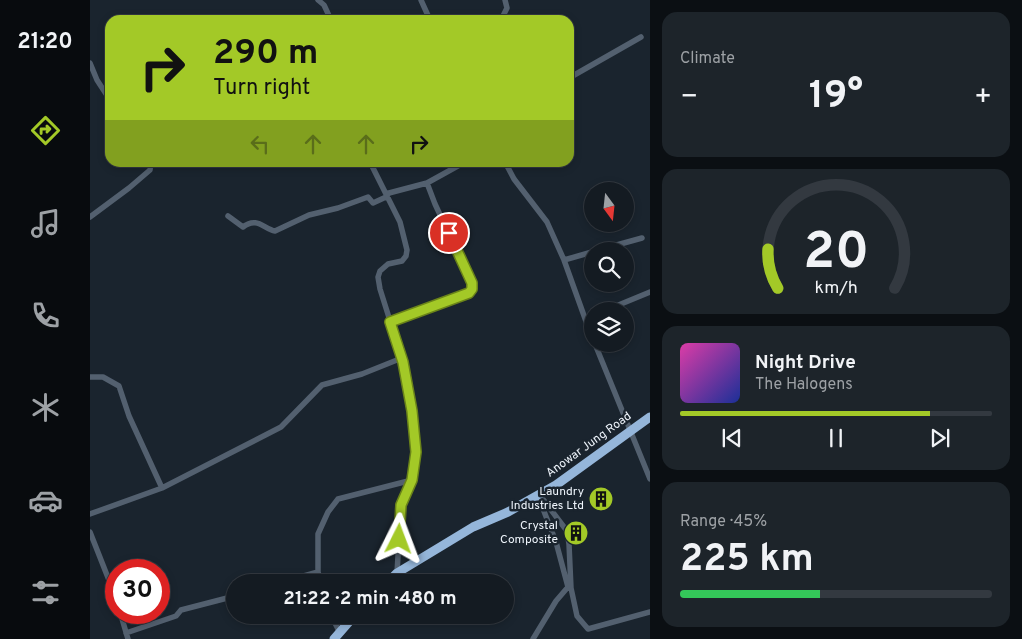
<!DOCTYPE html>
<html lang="en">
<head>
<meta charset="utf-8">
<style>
  body { margin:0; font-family:Overpass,sans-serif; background:#1d242a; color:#f1f3f6; height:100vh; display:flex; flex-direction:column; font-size:19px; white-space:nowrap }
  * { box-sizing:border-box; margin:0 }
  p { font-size:16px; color:#9da1a5 }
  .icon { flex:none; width:28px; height:28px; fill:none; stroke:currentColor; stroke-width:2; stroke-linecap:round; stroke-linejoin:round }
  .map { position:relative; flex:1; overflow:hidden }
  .sheet { display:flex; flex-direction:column; gap:12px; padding:12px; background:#0b0f13; width:372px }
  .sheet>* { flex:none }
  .banner { position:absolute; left:15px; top:15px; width:469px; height:152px; border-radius:15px; box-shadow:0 2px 8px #0003,0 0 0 1px #333940; background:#a3c927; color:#111; overflow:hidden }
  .needle { width:32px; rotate:165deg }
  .fabs { position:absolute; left:494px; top:182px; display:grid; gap:10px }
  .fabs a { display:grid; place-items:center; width:50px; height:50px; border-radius:50%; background:#141b22; box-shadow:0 2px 8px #0003,0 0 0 1px #333940; font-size:25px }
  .speed { position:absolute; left:15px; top:559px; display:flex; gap:10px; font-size:25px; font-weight:700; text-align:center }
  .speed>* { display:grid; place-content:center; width:65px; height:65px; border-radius:50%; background:#141b22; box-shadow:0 2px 8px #0003,0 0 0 1px #333940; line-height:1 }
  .speed .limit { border:8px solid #d22; background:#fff; color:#111 }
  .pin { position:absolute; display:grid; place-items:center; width:42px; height:42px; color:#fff; margin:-21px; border:2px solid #fff; border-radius:50%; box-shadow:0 1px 5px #0007 }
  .me { position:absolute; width:55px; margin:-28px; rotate:3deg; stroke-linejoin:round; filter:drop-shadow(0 0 4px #0008) }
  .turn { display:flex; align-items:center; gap:18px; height:105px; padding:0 25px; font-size:22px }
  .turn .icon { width:65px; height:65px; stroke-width:2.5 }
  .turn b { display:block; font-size:35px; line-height:42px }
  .lanes { display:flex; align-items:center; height:48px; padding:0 25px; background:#0003; justify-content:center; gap:25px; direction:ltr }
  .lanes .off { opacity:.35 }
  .big { font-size:38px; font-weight:700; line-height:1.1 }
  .sheet .widget { flex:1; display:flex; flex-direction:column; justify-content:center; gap:8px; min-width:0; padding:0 18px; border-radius:15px; background:#1d242a }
  .sheet .dial { align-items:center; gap:0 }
  .dial svg { height:130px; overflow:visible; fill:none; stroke:#333940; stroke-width:7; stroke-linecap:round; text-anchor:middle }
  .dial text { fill:#f1f3f6; stroke:none }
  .song { display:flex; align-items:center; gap:15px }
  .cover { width:60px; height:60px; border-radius:8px; background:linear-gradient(135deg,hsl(320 70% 55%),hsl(230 70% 35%)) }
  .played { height:5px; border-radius:2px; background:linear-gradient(90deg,#a3c927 80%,#333940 80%) }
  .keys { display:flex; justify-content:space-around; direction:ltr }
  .heat { display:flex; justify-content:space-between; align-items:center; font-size:28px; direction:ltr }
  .charge { height:8px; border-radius:4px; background:linear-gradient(90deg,#34c759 45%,#333940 0) }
  .trip { position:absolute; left:136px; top:574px; width:288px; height:50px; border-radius:25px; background:#141b22; box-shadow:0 2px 8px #0003,0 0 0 1px #333940; font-weight:700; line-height:50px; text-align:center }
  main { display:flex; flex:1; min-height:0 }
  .dock { display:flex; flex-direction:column; width:90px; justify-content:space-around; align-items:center; background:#080b0e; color:#9da1a5 }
  .dock .icon { width:35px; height:35px }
  .dock .selected { color:#a3c927 }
  .dock b { font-size:22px; color:#f1f3f6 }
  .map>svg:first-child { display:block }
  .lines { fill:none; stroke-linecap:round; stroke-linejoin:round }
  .minor { stroke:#53606f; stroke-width:5.5 }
  .highway { stroke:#95b6da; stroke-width:9 }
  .route-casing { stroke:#6a8319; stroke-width:12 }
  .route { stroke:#a3c927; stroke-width:9 }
  .labels { text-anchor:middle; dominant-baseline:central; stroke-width:5; stroke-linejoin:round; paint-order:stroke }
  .street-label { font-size:12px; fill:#eef4fb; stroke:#1a242e }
  .poi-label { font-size:12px; fill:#eef4fb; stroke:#1a242e; text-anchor:end }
</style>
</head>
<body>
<main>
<nav class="dock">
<b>21:20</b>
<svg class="icon selected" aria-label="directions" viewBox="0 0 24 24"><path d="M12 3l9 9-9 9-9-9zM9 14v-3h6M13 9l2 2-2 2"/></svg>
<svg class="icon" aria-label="music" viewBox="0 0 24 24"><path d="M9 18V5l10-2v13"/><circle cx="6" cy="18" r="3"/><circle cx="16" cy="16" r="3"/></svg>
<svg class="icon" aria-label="phone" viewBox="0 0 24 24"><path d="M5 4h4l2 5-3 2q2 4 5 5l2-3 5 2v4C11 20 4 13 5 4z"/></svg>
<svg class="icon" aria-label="climate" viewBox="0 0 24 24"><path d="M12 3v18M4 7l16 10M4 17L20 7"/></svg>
<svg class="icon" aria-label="car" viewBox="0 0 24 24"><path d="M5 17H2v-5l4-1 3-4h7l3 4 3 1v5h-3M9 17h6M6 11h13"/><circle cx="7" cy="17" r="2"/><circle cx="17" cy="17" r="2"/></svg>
<svg class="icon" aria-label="filters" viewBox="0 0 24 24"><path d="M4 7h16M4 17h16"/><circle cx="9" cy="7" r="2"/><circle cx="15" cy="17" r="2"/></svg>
</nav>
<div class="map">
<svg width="560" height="639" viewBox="0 0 560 639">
  <rect width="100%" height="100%" fill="#1a242e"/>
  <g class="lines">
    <path class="minor" d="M228,0L234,5L241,20
      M331,0L340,20
      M411,20L417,8L415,0
      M0,63L7,80L20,100
      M479,78L551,37
      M280,162L310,222L317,250L316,256L312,261L298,264L290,271L288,277L290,289L313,362L321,411L326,452L322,480L311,505L307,573
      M415,162L424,179L457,222L474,260L502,338
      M138,216L153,227C167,216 174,229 185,231L219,215L248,208L278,197L283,203L296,197L299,193L337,183
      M0,217L39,188L60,170L61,162
      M505,251L552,238
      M474,260L502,252
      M514,311L560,292
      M300,322L379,293L382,289V283L345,204L337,183L375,162
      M505,344L560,479
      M0,377H13L29,386L39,416L72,488
      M449,494L477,531L479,544L481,588L487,616L498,629L560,612
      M0,514L72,488L191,427L232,385L272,374L312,358
      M0,532L26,598
      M192,582L228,572
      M231,582L228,572V534L238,512L248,499L322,480
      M30,612L38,639
      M241,615L250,633
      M36,633L86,616L91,610L145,596
      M443,639L466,601L478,587L466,542L448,496"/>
    <path class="highway" d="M298,582L307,573L383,527L418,512L466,485L560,417
      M244,639L265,615"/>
  </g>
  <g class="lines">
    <defs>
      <path id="route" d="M309,539L311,505L322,480L326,452L322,411L313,362L300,322L379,293L382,289V283L359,233"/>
    </defs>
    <use href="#route" class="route-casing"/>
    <use href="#route" class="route"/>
  </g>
  <defs>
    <symbol id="building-disc" viewBox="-11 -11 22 22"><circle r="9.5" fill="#a3c927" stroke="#1a242e"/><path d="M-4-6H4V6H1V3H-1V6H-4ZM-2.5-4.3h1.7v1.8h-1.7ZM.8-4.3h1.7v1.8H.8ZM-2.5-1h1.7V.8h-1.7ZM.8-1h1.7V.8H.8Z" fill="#111"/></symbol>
  </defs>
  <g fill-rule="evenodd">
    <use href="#building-disc" x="497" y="485" width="28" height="28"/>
    <use href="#building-disc" x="472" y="519" width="28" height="28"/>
  </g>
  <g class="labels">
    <g class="street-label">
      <text transform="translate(499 445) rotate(-36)">Anowar Jung Road</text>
    </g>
    <g class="poi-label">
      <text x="494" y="492">Laundry<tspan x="494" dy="14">Industries Ltd</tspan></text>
      <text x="468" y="526">Crystal<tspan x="468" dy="14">Composite</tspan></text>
    </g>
  </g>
</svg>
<div class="fabs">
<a><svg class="needle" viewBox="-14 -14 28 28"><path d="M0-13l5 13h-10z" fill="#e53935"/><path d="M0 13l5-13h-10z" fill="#9da1a5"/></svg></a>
<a><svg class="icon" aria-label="search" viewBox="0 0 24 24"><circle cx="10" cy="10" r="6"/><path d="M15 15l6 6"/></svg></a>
<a><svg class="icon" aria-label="layers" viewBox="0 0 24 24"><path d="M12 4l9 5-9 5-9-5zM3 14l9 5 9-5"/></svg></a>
</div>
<div class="speed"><div class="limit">30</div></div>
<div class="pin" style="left:359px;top:233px;background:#d93025"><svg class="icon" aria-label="arrive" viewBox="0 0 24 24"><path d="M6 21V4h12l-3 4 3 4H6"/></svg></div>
<svg class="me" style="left:309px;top:539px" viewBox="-20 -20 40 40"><path d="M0-17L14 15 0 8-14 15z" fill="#a3c927" stroke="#fff" stroke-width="4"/></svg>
<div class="trip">21:22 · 2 min · 480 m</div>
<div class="banner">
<div class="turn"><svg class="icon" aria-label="right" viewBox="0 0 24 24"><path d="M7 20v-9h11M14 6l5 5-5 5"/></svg><div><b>290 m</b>Turn right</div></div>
<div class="lanes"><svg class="icon off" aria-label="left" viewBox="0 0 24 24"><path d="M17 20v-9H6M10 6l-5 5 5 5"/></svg><svg class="icon off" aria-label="ahead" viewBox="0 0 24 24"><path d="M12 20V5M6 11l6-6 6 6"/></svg><svg class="icon off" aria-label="ahead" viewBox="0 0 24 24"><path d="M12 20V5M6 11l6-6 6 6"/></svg><svg class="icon" aria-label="right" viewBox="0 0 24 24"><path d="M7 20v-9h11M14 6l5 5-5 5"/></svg></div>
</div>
</div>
<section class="sheet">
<div class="widget"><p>Climate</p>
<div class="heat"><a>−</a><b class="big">19°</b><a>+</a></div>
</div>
<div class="widget dial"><svg viewBox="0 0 100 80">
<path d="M14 69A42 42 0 1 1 86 69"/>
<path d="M14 69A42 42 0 0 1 8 45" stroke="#a3c927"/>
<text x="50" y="56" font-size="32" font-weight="700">20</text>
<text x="50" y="72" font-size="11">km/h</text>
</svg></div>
<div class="widget">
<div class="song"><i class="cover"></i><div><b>Night Drive</b><p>The Halogens</p></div></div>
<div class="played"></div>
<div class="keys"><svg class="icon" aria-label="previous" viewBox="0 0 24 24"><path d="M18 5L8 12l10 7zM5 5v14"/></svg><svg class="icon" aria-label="pause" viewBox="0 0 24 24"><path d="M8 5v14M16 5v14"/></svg><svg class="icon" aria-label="next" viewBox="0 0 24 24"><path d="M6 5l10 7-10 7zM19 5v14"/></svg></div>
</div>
<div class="widget"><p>Range · 45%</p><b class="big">225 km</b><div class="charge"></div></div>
</section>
</main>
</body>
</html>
